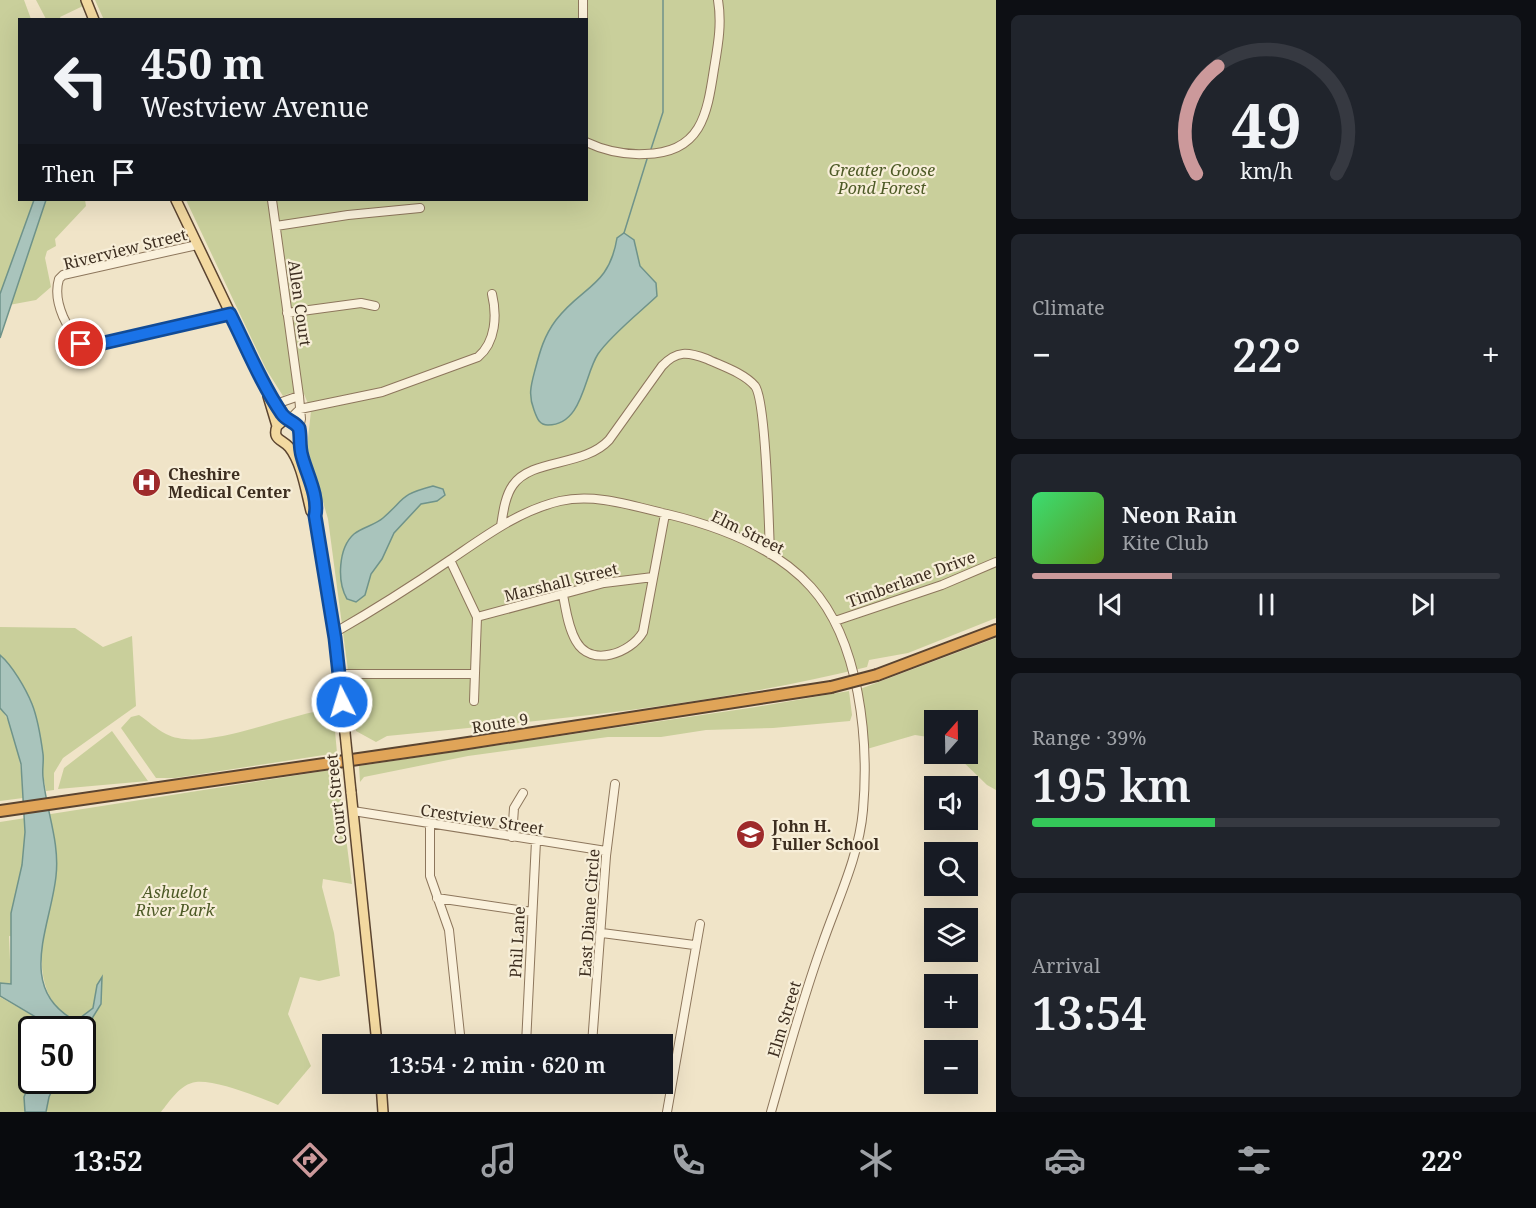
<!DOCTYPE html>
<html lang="en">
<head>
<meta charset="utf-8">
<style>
  body { margin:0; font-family:"Noto Serif",serif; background:#20242c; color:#f1f3f6; height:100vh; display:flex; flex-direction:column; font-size:22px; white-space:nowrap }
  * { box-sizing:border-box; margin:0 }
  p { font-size:20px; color:#9ea1a6 }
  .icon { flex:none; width:33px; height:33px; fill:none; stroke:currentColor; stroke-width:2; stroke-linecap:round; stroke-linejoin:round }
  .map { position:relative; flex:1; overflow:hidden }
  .details { display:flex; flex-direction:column; gap:15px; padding:15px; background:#0d0f14; width:540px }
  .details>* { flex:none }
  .top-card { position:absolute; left:18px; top:18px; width:570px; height:183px; border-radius:0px; box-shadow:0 6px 24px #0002; background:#171b24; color:#f1f3f6; overflow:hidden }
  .needle { width:39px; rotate:20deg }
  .buttons { position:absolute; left:924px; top:710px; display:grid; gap:12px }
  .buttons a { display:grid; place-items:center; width:54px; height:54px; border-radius:0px; background:#171b24; box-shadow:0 6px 24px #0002; font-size:30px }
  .speed { position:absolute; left:18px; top:1016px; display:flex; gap:12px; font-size:30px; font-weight:700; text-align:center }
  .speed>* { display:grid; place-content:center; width:78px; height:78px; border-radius:50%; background:#171b24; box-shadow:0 6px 24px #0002; line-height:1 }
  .speed .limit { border:3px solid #111; border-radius:9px; background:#fff; color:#111 }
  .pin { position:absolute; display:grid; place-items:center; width:51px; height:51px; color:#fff; margin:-26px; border:3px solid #fff; border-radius:50%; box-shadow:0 2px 6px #0007 }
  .me { position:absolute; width:66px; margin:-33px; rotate:355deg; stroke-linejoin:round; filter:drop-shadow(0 0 4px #0008) }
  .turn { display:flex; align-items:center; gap:21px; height:126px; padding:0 24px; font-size:27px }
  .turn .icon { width:78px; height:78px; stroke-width:2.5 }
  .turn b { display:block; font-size:42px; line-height:51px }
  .then { display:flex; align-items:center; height:57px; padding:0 24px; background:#0003; gap:12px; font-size:22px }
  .big { font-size:45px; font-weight:600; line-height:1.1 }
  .details .widget { flex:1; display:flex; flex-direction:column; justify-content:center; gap:9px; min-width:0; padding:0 21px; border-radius:9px; background:#20242c }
  .details .dial { align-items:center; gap:0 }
  .dial svg { height:156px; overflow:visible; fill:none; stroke:#363941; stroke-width:7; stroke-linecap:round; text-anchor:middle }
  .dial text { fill:#f1f3f6; stroke:none }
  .song { display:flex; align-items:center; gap:18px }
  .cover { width:72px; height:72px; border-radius:9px; background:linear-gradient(135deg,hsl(140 70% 55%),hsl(90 70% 35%)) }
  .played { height:6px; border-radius:3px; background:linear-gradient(90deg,#cc999b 30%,#363941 30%) }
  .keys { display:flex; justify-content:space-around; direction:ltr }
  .heat { display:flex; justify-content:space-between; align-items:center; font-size:33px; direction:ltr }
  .charge { height:9px; border-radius:4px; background:linear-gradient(90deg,#34c759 39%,#363941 0) }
  .trip { position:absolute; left:322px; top:1034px; width:351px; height:60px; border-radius:0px; background:#171b24; box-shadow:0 6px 24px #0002; font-weight:600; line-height:60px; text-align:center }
  .dock { display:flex; height:96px; justify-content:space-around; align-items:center; background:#090b0e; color:#9ea1a6 }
  .dock .icon { width:42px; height:42px }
  .dock .current { color:#cc999b }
  .dock b { font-size:27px; color:#f1f3f6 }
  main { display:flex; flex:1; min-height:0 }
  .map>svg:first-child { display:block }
  .green { fill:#c9cf9b }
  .water { fill:#a9c4bc; stroke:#6f938a; stroke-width:1.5 }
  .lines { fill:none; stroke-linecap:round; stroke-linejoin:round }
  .stream { stroke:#6f938a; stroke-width:1.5 }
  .minor-casing { stroke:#8d765c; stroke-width:10 }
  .major-casing { stroke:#5b4430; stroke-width:12 }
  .highway-casing { stroke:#5b4430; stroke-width:14 }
  .minor { stroke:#faf1dc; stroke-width:8 }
  .major { stroke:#f3d9a0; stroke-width:9 }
  .highway { stroke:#e0a458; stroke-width:10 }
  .major-bridge-casing { stroke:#5b4430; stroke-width:12; stroke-linecap:butt }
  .highway-bridge-casing { stroke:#5b4430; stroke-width:14; stroke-linecap:butt }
  .major-bridge { stroke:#f3d9a0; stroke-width:9 }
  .highway-bridge { stroke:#e0a458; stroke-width:10 }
  .route-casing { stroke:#114b97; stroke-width:15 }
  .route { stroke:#1a73e8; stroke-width:10 }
  .labels { text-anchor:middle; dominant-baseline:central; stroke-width:4.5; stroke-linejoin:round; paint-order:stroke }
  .park-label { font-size:16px; font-style:italic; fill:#4d5a26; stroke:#f7eed8 }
  .street-label { font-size:16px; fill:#3d2e20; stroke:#f7eed8 }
  .poi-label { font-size:16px; font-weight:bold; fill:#3d2e20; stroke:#f7eed8; text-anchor:start }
</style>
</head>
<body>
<main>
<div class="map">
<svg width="996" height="1112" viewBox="0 0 996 1112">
  <rect width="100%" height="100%" fill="#f0e4c8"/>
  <path class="green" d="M0,0H24L31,19L20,20V200H34L0,294Z
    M36,0H80L83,6L60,17L61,19H46Z
    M95,0H996V618L908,653L869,660L867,667C710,706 547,720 387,736L376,742L356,731L328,519L307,447L311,411L304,394L291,393L283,396L266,369L186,200H586V20H104Z
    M46,200H85L86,206L55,239L56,246L47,251L45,258L51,287L36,300L9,305Z
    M0,627L75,628L103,647L132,636L136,706L63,758L54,773V790L46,791L43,775V755L32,704L0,655Z
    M996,638V790L987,785L954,753H968V720H934V738L915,735L867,749L860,689Z
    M849,691L852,715L850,721L773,728L706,730L661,737H608L468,756L364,777L360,782L359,766L756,707Z
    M0,708C19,731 21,769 23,798L0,801Z
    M333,709L337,753L175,778H156L121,728L131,717L139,715C148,721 156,729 166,734C204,754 289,712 333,709Z
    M112,731L148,781L58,789L64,768Z
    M337,769L352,884L323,879L322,887L334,933L340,976L319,981L300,977L288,1014L311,1066L278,1105C258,1097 217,1080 196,1082C180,1084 170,1101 161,1112H46L49,1097L57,1080H82L83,1033L101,1004L97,985L93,1008L76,1021C43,1004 40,974 42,940L9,936L11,984L0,983V822Z
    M0,997L56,1029H32L31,1079L24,1097L25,1112H0Z"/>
  <path class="water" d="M34,200H46L0,338V294Z
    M624,233L634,240L640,266L656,283L657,296C640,312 610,336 598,354C584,375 583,425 548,425C539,425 537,418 534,410C528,395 531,385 535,370C540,351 544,336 556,320C582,286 609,287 617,238Z
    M433,486L443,489L445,495L437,501L421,504L394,533L382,559L371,574L365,595L356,602L347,599C337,582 338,548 354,534C363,527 375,525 383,518C406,498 399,495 433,486Z
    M0,655C12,665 26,689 32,704C38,719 41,739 43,754C44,761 42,769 43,777C46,810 60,842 56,876C51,926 15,989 76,1021L93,1008L97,985L102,977L101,1004L83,1033L82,1029H56L0,996V983L11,984V913L22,865L25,832L21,764L7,716L0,708Z
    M31,1079L57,1080L49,1097L46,1112H25L24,1097Z"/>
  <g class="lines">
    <path class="stream" d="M651,149L663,112V0
      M624,233L647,159"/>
    <defs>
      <path id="minor" d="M583,20V0
        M586,142C605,151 624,155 645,154C701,153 707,115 714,69C718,45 722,24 718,0
        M272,200L299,396L301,419L299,428
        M276,226L348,215L420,208
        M197,245L63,275L59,279C52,302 68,334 86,347L230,314
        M287,313L361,303L375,306
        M276,404L299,396
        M289,420L300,409L382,392L478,357C496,342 497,315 492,294
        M501,526C503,513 505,496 513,485C532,458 584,467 609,440L662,366C677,350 688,352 707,359C722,366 744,373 755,386C766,400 769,529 770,554
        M450,560L477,617L474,701
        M563,595C566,610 568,627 576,641C591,668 631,653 643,632L665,514
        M477,617L604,583L653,577
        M835,621L942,585L996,562
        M334,633C374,610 412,586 450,560C484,537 518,511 560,501C596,493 632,506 667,514C717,526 776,548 811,587C860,641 869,740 863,810C859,857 837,901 822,945C802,1000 787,1056 771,1112
        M339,674H474
        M353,811L606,851
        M430,824V876L449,930L461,1044
        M512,837L514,808L523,793
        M437,898L532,912
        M602,933L694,945
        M526,1044L536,841
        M592,1044L606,856L615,784
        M528,1083L571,1088L584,1083
        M667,1112L700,924"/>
      <path id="major" d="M86,0L94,20
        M176,200L267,390L287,420
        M268,396L277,426
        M315,516L311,511C306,492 302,463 289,447C282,439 272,440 277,426L284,420L292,421L299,428C301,437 299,446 302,456C307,475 319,496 315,516L334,633L345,733
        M351,792L377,1044
        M381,1083L383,1112"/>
      <path id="highway" d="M877,675L996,630
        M0,811L455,745L831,687"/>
    </defs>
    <use href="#minor" class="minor-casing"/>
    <use href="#major" class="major-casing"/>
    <use href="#highway" class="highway-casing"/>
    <use href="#minor" class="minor"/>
    <use href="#major" class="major"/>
    <use href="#highway" class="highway"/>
    <defs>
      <path id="major-bridge" d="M345,733L351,792"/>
      <path id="highway-bridge" d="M831,687L877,675"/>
    </defs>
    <use href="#major-bridge" class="major-bridge-casing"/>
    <use href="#highway-bridge" class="highway-bridge-casing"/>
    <use href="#major-bridge" class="major-bridge"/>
    <use href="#highway-bridge" class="highway-bridge"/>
  </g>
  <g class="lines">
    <defs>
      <path id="route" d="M81,344L86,347L230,314C247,348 261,383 282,414C287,421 294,421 299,428C301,437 299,446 302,456C307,475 319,496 315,516L335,638L342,702"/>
    </defs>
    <use href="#route" class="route-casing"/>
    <use href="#route" class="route"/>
  </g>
  <defs>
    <symbol id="hospital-disc" viewBox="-11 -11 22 22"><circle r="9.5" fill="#9e2a2b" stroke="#f7eed8"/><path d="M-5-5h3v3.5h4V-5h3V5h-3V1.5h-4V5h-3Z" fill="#fff"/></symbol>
    <symbol id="school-disc" viewBox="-11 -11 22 22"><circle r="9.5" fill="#9e2a2b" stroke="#f7eed8"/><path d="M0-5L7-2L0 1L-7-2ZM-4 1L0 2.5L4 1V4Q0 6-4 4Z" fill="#fff"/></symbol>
  </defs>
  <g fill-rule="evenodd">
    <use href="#hospital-disc" x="130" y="466" width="33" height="33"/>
    <use href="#school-disc" x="734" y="818" width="33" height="33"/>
  </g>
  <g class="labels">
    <g class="park-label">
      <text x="882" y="170">Greater Goose<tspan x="882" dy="18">Pond Forest</tspan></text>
      <text x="175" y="892">Ashuelot<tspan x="175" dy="18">River Park</tspan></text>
    </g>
    <g class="street-label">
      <text transform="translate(125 249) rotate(-14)">Riverview Street</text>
      <text transform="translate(300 303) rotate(82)">Allen Court</text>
      <text transform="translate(748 532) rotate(26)">Elm Street</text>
      <text transform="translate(911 579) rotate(-20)">Timberlane Drive</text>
      <text transform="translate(561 582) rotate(-14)">Marshall Street</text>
      <text transform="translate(500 723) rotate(-9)">Route 9</text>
      <text transform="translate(336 799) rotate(-96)">Court Street</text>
      <text transform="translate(482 819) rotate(9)">Crestview Street</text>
      <text transform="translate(589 913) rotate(-86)">East Diane Circle</text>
      <text transform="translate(517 942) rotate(-87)">Phil Lane</text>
      <text transform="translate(784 1019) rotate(-73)">Elm Street</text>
    </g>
    <g class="poi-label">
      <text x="168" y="474">Cheshire<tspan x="168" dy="18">Medical Center</tspan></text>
      <text x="772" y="826">John H.<tspan x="772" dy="18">Fuller School</tspan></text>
    </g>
  </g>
</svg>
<div class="buttons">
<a><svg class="needle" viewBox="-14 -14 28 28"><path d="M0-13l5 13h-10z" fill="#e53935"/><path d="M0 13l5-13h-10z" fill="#9ea1a6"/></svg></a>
<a><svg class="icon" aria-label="sound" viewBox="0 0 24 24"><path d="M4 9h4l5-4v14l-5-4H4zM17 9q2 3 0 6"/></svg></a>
<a><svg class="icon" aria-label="search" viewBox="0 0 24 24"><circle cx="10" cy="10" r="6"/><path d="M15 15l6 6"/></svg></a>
<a><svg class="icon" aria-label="layers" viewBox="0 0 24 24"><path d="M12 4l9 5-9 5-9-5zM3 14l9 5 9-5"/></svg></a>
<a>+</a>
<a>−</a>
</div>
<div class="speed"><div class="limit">50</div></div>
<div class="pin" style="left:81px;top:344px;background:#d93025"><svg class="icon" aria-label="arrive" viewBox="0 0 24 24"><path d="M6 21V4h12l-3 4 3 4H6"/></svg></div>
<svg class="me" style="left:342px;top:702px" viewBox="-20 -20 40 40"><circle r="17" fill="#1a73e8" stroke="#fff" stroke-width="3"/><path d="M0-11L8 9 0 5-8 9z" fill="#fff"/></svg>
<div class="trip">13:54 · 2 min · 620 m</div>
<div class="top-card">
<div class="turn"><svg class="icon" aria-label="left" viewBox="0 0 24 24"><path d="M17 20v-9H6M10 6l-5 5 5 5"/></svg><div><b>450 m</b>Westview Avenue</div></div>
<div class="then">Then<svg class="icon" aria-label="arrive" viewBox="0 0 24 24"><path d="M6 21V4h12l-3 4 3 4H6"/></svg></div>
</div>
</div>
<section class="details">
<div class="widget dial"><svg viewBox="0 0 100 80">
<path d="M14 69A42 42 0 1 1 86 69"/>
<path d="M14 69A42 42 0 0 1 25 14" stroke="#cc999b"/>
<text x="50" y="56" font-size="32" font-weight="700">49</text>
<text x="50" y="72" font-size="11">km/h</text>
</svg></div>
<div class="widget"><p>Climate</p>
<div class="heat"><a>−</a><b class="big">22°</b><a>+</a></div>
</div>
<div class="widget">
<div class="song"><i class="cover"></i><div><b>Neon Rain</b><p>Kite Club</p></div></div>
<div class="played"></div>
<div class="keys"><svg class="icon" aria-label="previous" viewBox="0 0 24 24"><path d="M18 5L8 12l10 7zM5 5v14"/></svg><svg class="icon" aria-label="pause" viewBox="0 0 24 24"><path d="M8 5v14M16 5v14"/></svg><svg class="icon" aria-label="next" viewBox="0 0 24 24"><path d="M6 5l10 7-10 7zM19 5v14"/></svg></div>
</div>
<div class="widget"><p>Range · 39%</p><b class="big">195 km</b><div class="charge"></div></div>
<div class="widget"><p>Arrival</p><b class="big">13:54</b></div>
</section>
</main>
<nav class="dock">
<b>13:52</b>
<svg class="icon current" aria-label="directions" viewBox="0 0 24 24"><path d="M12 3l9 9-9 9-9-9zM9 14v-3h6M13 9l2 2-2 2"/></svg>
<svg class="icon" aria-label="music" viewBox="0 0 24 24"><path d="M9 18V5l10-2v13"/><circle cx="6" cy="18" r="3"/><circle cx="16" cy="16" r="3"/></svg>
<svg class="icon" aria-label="phone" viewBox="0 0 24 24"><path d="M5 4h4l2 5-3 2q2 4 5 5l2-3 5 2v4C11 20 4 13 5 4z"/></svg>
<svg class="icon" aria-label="climate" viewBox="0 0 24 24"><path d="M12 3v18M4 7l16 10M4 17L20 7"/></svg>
<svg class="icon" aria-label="car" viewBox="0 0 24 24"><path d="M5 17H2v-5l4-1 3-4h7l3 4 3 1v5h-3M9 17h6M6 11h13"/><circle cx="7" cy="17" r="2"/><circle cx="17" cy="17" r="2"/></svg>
<svg class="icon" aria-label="filters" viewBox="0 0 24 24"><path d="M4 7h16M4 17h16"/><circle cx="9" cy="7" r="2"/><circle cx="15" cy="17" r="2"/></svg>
<b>22°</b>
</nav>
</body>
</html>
